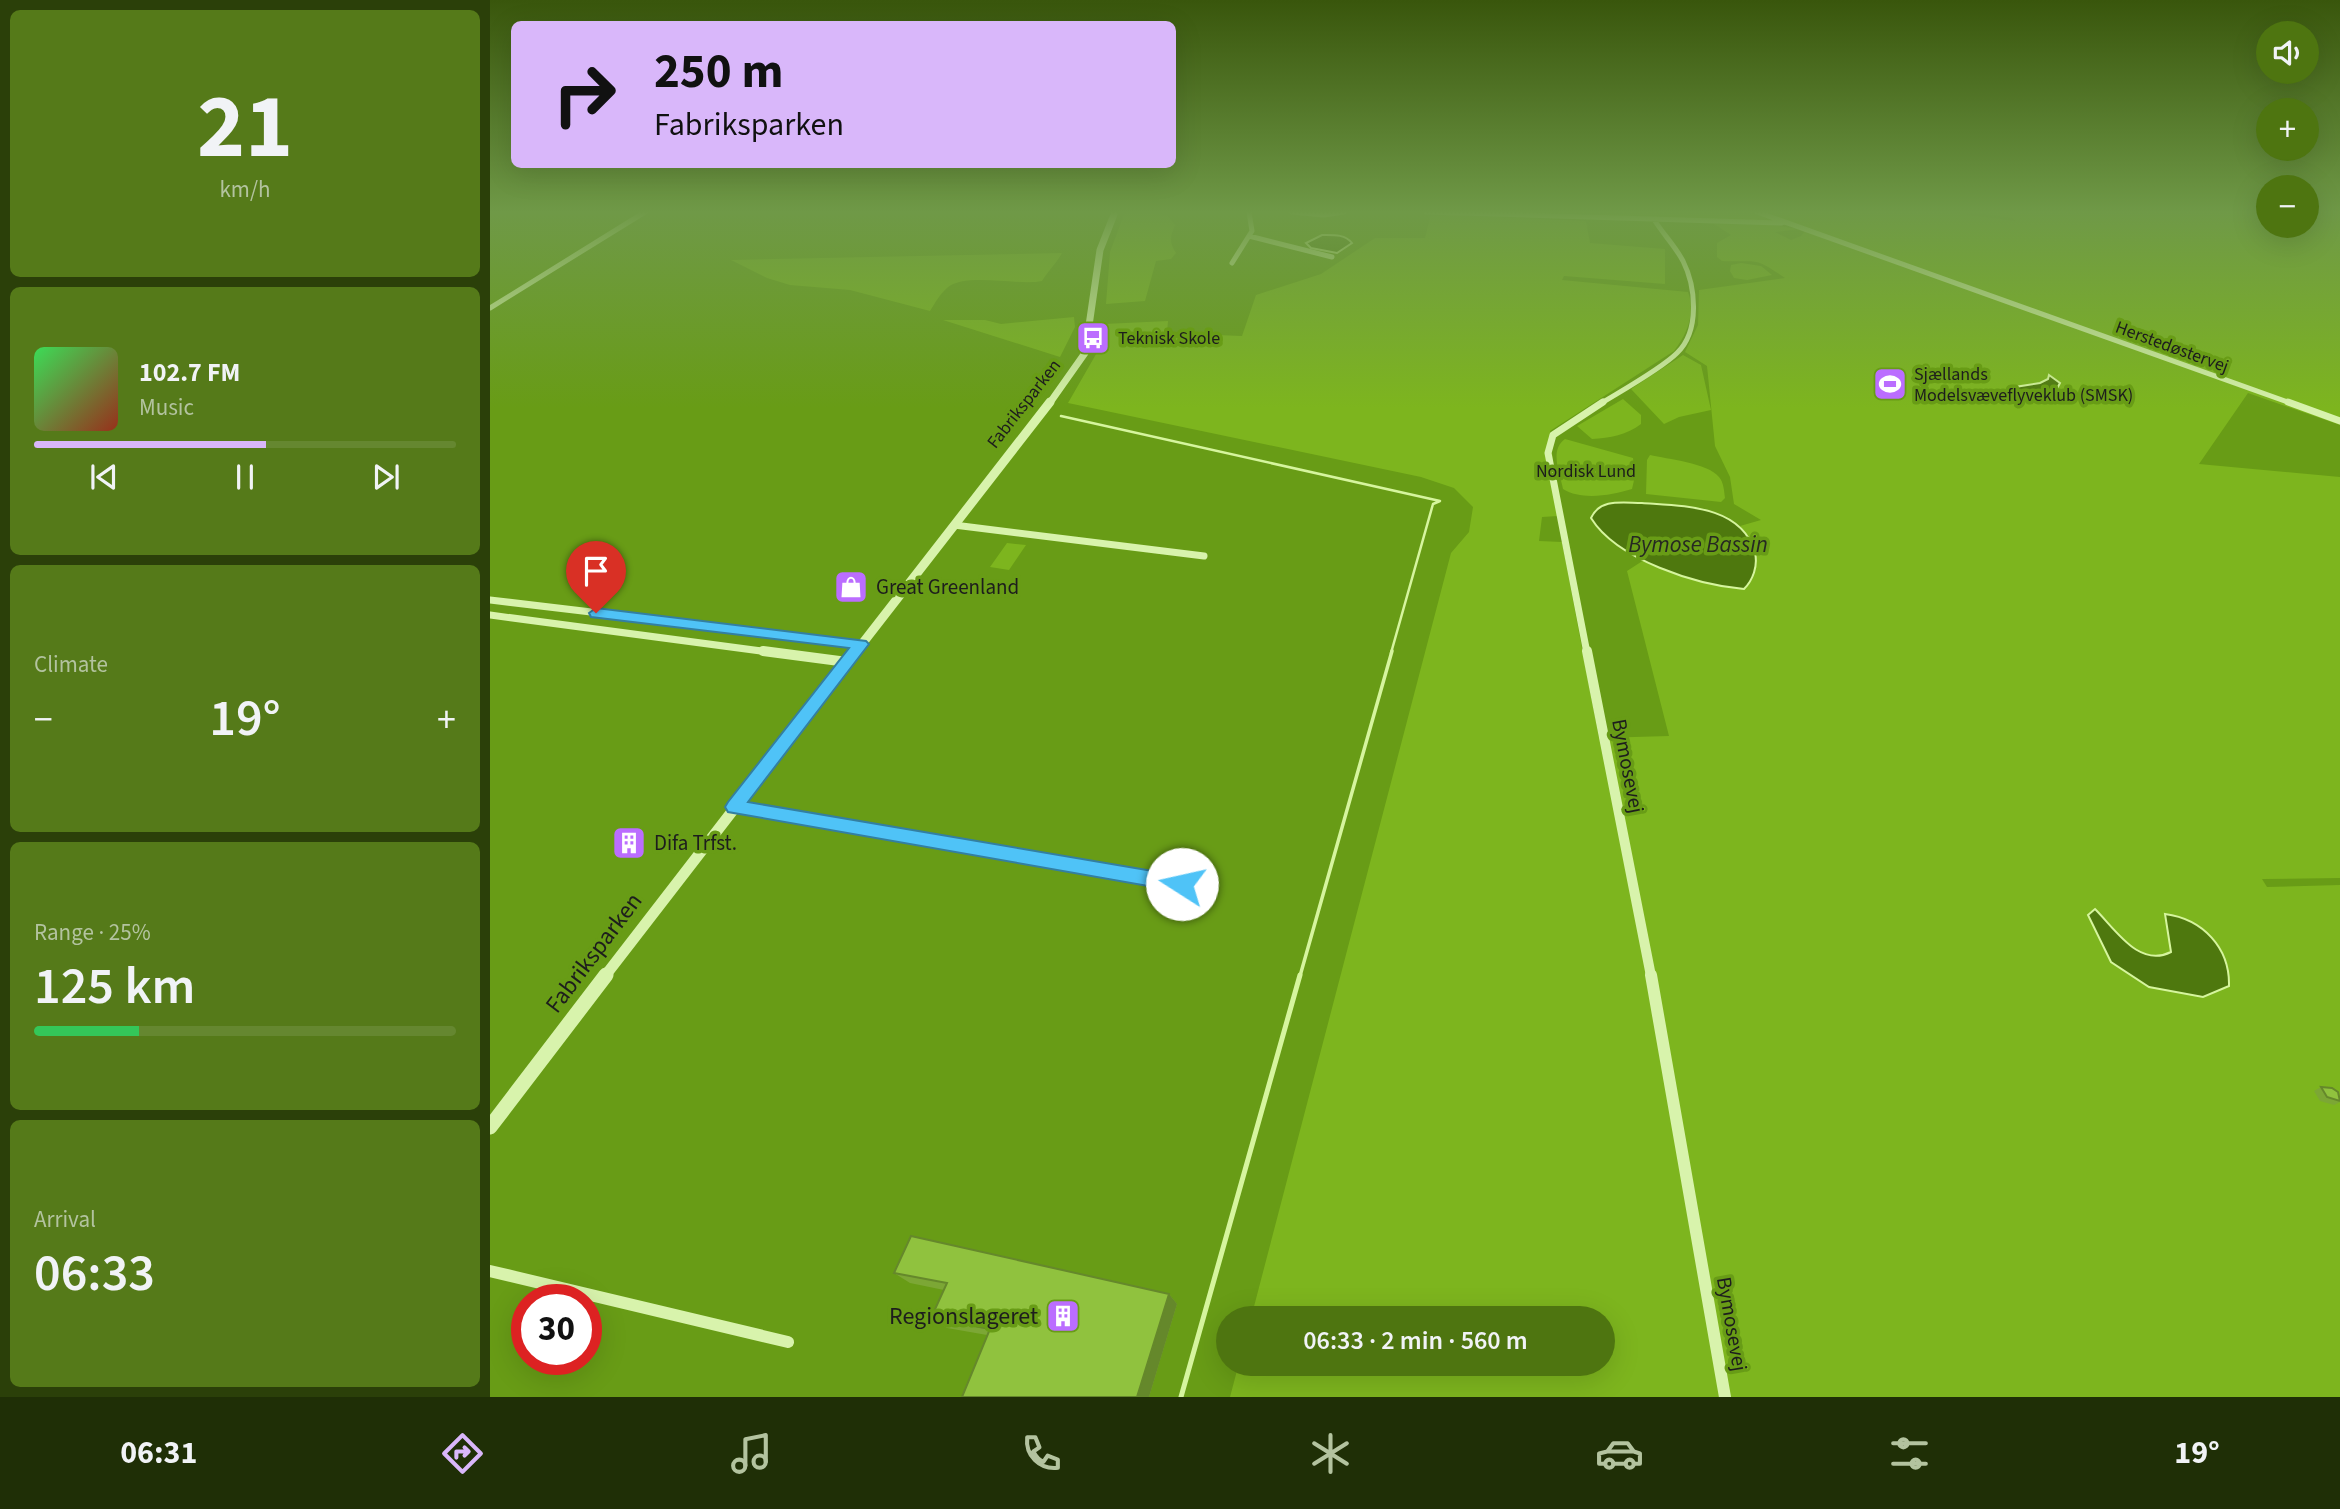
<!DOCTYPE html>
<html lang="en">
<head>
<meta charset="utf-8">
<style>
  body { margin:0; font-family:"Source Sans 3",sans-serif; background:#557a19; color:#f1f3f6; height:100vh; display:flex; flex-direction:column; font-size:26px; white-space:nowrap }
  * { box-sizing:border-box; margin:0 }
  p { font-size:23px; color:#b3c39f }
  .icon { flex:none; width:38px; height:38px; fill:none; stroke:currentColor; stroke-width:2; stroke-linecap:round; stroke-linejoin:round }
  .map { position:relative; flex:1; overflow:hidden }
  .details { display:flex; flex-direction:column; gap:10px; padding:10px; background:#2b4009; width:490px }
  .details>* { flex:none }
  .banner { position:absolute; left:21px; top:21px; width:665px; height:147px; border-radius:10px; box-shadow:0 7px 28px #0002; background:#d9b7fa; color:#111; overflow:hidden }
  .fabs { position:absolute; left:1766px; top:21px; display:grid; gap:14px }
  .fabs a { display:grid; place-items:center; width:63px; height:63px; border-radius:50%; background:#4e7510; box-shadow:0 7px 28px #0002; font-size:35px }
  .speed { position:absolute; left:21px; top:1284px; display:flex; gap:14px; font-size:35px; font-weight:700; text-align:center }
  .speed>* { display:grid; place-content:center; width:91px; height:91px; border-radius:50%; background:#4e7510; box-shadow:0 7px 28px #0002; line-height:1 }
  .speed .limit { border:10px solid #d22; background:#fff; color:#111 }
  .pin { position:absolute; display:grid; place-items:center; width:60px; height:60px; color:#fff; margin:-72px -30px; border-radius:50% 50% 50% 0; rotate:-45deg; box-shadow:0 0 7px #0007 }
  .pin .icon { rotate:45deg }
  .me { position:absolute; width:77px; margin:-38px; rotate:280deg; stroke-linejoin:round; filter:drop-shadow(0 0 5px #0008) }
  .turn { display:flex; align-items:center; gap:24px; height:147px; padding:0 28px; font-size:32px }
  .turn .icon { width:91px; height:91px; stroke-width:2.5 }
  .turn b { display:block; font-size:49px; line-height:60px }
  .big { font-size:52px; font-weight:600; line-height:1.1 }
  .details .tile { flex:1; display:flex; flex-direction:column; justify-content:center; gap:10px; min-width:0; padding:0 24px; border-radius:10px; background:#557a19 }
  .details .dial { align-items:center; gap:0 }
  .dial b { font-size:91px; line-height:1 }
  .song { display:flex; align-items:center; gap:21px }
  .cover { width:84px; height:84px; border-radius:10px; background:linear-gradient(135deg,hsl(130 70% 55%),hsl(10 70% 35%)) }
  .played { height:7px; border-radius:4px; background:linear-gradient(90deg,#d9b7fa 55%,#658730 55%) }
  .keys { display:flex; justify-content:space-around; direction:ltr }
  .heat { display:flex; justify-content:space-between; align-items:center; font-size:38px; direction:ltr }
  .charge { height:10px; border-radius:5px; background:linear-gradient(90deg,#34c759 25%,#658730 0) }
  .trip { position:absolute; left:726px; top:1306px; width:399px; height:70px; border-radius:35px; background:#4e7510; box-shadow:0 7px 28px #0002; font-weight:600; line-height:70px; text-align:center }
  .tabs { display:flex; height:112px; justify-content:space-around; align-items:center; background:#1f2f06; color:#b3c39f }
  .tabs .icon { width:49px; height:49px }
  .tabs .current { color:#d9b7fa }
  .tabs b { font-size:32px; color:#f1f3f6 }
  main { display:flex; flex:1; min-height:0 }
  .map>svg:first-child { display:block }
  .green { fill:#7db51e }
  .water { fill:#4e780e; stroke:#d6f59e; stroke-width:2 }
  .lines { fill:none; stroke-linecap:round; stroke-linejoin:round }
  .stream-far2 { stroke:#d6f59e; stroke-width:2.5 }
  .stream-far1 { stroke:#d6f59e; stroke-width:3.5 }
  .stream { stroke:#d6f59e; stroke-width:5 }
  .minor-far3 { stroke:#d8f3ac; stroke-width:5 }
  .minor-far2 { stroke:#d8f3ac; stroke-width:7 }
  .minor-far1 { stroke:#d8f3ac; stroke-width:10 }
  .minor { stroke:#d8f3ac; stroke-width:12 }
  .tertiary-far3 { stroke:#d8f3ac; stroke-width:7 }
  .tertiary-far2 { stroke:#d8f3ac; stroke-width:9 }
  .tertiary-far1 { stroke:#d8f3ac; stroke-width:11 }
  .tertiary { stroke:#d8f3ac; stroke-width:15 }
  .wall { fill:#7ca735 }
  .shaded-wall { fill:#65882b }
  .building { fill:#90c23e; stroke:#65882b; stroke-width:2 }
  .route { fill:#4fc3f7; stroke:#337fa1; stroke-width:2 }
  .labels { text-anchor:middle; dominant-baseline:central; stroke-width:7; stroke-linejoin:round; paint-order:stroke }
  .far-poi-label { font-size:18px; fill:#1d1d1d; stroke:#689c16; text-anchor:start }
  .far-street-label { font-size:18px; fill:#1d1d1d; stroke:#689c16 }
  .far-park-label { font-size:18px; fill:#1c1d1b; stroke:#689c16 }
  .poi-label { font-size:21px; fill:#1d1d1d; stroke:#689c16; text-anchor:start }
  .street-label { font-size:21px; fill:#1d1d1d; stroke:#689c16 }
  .water-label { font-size:23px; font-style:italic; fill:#262822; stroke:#689c16 }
  .near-street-label { font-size:24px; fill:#1d1d1d; stroke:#689c16 }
  .near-poi-label { font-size:24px; fill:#1d1d1d; stroke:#689c16; text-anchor:end }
</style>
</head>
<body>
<main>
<section class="details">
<div class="tile dial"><b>21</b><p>km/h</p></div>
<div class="tile">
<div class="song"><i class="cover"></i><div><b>102.7 FM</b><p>Music</p></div></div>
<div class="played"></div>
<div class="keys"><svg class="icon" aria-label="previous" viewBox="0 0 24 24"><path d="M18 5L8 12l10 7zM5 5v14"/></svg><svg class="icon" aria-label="pause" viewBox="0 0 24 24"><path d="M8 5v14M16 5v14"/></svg><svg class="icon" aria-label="next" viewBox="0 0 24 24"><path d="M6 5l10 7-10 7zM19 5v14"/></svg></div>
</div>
<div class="tile"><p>Climate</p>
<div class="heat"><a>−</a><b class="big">19°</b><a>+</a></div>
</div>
<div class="tile"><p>Range · 25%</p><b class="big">125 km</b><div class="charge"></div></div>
<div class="tile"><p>Arrival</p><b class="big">06:33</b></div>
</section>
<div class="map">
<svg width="1850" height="1397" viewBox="0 0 1850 1397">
  <rect width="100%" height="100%" fill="#689c16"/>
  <path class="green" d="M635,212L677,215L685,225C680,237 679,242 686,253L681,259L666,261L655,301L616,304L620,252Z
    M1054,212H1262L1283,221L1054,216Z
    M1273,212H1456L1525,221L1523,218L1480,212H1778V226H1816L1817,212H1850V425L1758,393L1709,464L1850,477V878L1772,879L1777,887L1850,885V1397H740L749,1363H1113V1318H761L961,553L979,532L983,507L964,488L931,477L578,403L609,349L614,324L678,321L677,333L752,336L766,295L831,274L885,238H935L941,214L1096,221L1100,243L1175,249V284L1074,276L1072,280L1198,292C1206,313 1197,334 1184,351L1060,431L1068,516L1052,517L1049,541L1072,542L1109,738L1179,736L1137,571L1154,560L1187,575L1260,539L1250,526L1271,520L1244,504L1240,477L1225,446L1217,366L1195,352L1208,325L1209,290L1295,278C1262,255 1268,263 1232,261L1227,257V243L1241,235L1224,224L1280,225L1310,229L1285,232L1301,240L1311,236L1315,231Z
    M572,253C566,264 558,271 552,281C528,286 475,272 457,288C450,294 445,303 440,311L360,290L300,285L277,278L241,260Z
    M1251,263L1271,266L1282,275L1257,280L1244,278L1240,271L1241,265Z
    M584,317L585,327L570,357L453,320H495L511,324Z
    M1193,355L1211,365L1221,410L1189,417L1174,424L1141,389Z
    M1133,399L1151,415V424C1137,435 1120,438 1102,439L1087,426Z
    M1075,439L1143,458L1145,476L1142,489C1122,495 1092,501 1073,489C1070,473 1059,450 1075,439Z
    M1160,455C1177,459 1218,463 1229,477C1234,483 1234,491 1235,498L1231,502L1156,494L1157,460Z
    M517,543L536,545L519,570L500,567Z"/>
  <path class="water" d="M832,235C843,235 855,234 862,243L847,253L821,248L816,243Z
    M1559,375L1570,383L1564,394L1551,400L1526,398L1523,395L1525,387L1550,383L1558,379Z
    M1152,503C1193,506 1252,505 1265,553C1268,566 1263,580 1254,589C1207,585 1127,560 1101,518C1110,498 1133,503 1152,503Z
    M1605,909C1626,930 1649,968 1681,952L1675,914C1713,919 1740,948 1739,986L1713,997L1659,987L1621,962L1598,915Z"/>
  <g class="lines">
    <path class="stream-far2" d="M571,416L950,501L943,504L901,653"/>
    <path class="stream-far1" d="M810,976L902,651"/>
    <path class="stream" d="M691,1397L810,975"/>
    <path class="minor-far3" d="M802,212L834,215L854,212
      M936,212L1292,223
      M1267,212L1803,404
      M759,236L842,257
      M742,263L762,231L759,212
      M0,308L155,212
      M1110,404C1131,391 1171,369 1187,353C1210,331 1206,287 1193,261C1185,246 1174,235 1165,221"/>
    <path class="minor-far2" d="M1798,402L1850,421
      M464,525L714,556
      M0,600L371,644
      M0,615L286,653
      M1097,653L1058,453L1063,435L1113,402"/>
    <path class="minor-far1" d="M273,651L357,662
      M1097,651L1161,976
      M244,807L692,884"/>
    <path class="minor" d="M1161,975L1235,1397
      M0,1271L298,1342"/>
    <path class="tertiary-far3" d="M559,404L595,353L610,250L625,212"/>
    <path class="tertiary-far2" d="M365,653L560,402"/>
    <path class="tertiary-far1" d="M115,976L366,651"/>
    <path class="tertiary" d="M0,1127L116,975"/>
  </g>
  <path class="wall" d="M1831,1087L1850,1099V1102L1844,1105L1830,1101L1824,1091Z
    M404,1273L679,1294L687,1304L659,1397H472L497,1335L457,1328L441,1318L454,1290L420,1283Z"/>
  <path class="shaded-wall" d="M679,1294L687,1304L659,1397H647Z"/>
  <path class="building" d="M1831,1087L1842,1088L1848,1092L1850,1101L1837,1097Z
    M421,1236L679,1294L647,1397H472L500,1329L441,1318L457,1283L404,1273Z"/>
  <linearGradient id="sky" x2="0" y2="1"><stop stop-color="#39560c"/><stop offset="0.52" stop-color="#6f9947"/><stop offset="1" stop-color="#6f9947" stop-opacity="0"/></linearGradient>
  <rect width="1850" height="408" fill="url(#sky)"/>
  <path class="route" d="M106,608L376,641L379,644L376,648L258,802L692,876L699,879L702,884L699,890L692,892L238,812L235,807L238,802L359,648L101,617L99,613Z"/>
  <defs>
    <symbol id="bus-square" viewBox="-11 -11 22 22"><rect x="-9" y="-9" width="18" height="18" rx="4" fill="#bb6dff" stroke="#689c16"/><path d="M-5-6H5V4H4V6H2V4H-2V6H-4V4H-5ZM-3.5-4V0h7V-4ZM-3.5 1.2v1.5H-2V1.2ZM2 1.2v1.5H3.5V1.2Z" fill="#fff"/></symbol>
    <symbol id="stadium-square" viewBox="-11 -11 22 22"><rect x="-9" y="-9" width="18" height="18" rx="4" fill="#bb6dff" stroke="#689c16"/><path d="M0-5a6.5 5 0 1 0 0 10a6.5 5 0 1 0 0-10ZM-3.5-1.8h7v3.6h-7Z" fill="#fff"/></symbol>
    <symbol id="shop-square" viewBox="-11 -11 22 22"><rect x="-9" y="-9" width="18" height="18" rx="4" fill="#bb6dff" stroke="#689c16"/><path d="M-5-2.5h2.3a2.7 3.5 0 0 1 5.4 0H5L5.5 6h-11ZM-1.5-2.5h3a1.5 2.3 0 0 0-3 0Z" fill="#fff"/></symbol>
    <symbol id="building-square" viewBox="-11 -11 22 22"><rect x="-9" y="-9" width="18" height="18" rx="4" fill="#bb6dff" stroke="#689c16"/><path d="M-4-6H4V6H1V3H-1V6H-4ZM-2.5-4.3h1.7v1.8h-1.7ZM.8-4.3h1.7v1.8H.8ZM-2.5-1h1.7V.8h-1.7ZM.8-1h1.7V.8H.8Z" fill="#fff"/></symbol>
  </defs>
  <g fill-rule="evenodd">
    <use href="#bus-square" x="584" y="319" width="38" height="38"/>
    <use href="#stadium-square" x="1381" y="365" width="38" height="38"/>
    <use href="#shop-square" x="342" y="568" width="38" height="38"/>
    <use href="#building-square" x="120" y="824" width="38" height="38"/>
    <use href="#building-square" x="554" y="1297" width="38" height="38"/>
  </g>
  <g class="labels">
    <g class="far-poi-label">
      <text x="628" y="338">Teknisk Skole</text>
      <text x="1424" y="374">Sjællands<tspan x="1424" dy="21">Modelsvæveflyveklub (SMSK)</tspan></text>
    </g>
    <g class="far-street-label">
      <text transform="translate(1682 347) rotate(20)">Herstedøstervej</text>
      <text transform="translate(534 404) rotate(-52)">Fabriksparken</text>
    </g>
    <g class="far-park-label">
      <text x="1096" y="471">Nordisk Lund</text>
    </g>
    <g class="poi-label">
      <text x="386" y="587">Great Greenland</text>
      <text x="164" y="843">Difa Trfst.</text>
    </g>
    <g class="street-label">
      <text transform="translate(1138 766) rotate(79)">Bymosevej</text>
      <text transform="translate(1242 1324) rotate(80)">Bymosevej</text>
    </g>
    <g class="water-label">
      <text x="1208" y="544">Bymose Bassin</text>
    </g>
    <g class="near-street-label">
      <text transform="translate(104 953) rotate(-53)">Fabriksparken</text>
    </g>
    <g class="near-poi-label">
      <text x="548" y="1316">Regionslageret</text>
    </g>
  </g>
</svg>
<div class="fabs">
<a><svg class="icon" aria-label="sound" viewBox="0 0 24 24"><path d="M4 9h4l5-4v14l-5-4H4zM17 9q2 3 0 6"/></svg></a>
<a>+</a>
<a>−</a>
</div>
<div class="speed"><div class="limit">30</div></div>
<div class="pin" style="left:106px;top:613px;background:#d93025"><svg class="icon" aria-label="arrive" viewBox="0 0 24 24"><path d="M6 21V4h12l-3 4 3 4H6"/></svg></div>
<svg class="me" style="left:692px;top:884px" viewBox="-20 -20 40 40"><circle r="19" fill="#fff"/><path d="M0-13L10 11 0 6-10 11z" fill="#4fc3f7"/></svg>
<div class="trip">06:33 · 2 min · 560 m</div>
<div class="banner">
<div class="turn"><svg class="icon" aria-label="right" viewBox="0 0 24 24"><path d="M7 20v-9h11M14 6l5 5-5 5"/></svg><div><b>250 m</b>Fabriksparken</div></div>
</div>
</div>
</main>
<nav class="tabs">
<b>06:31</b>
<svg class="icon current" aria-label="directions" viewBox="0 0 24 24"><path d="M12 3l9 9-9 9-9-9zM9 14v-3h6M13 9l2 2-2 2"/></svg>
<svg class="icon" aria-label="music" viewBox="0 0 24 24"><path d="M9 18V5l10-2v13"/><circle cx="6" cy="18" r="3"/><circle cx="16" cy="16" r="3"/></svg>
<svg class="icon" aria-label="phone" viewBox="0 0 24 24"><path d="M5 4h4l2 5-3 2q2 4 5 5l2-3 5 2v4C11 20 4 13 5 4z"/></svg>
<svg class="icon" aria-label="climate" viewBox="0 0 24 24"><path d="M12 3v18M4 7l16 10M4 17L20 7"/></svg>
<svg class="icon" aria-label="car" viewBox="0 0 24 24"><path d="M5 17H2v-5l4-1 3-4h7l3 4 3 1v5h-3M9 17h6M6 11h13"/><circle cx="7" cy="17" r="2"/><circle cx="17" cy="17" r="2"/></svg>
<svg class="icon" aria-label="filters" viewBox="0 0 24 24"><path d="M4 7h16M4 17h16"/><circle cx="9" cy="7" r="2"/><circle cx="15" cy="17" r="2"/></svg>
<b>19°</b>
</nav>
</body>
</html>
